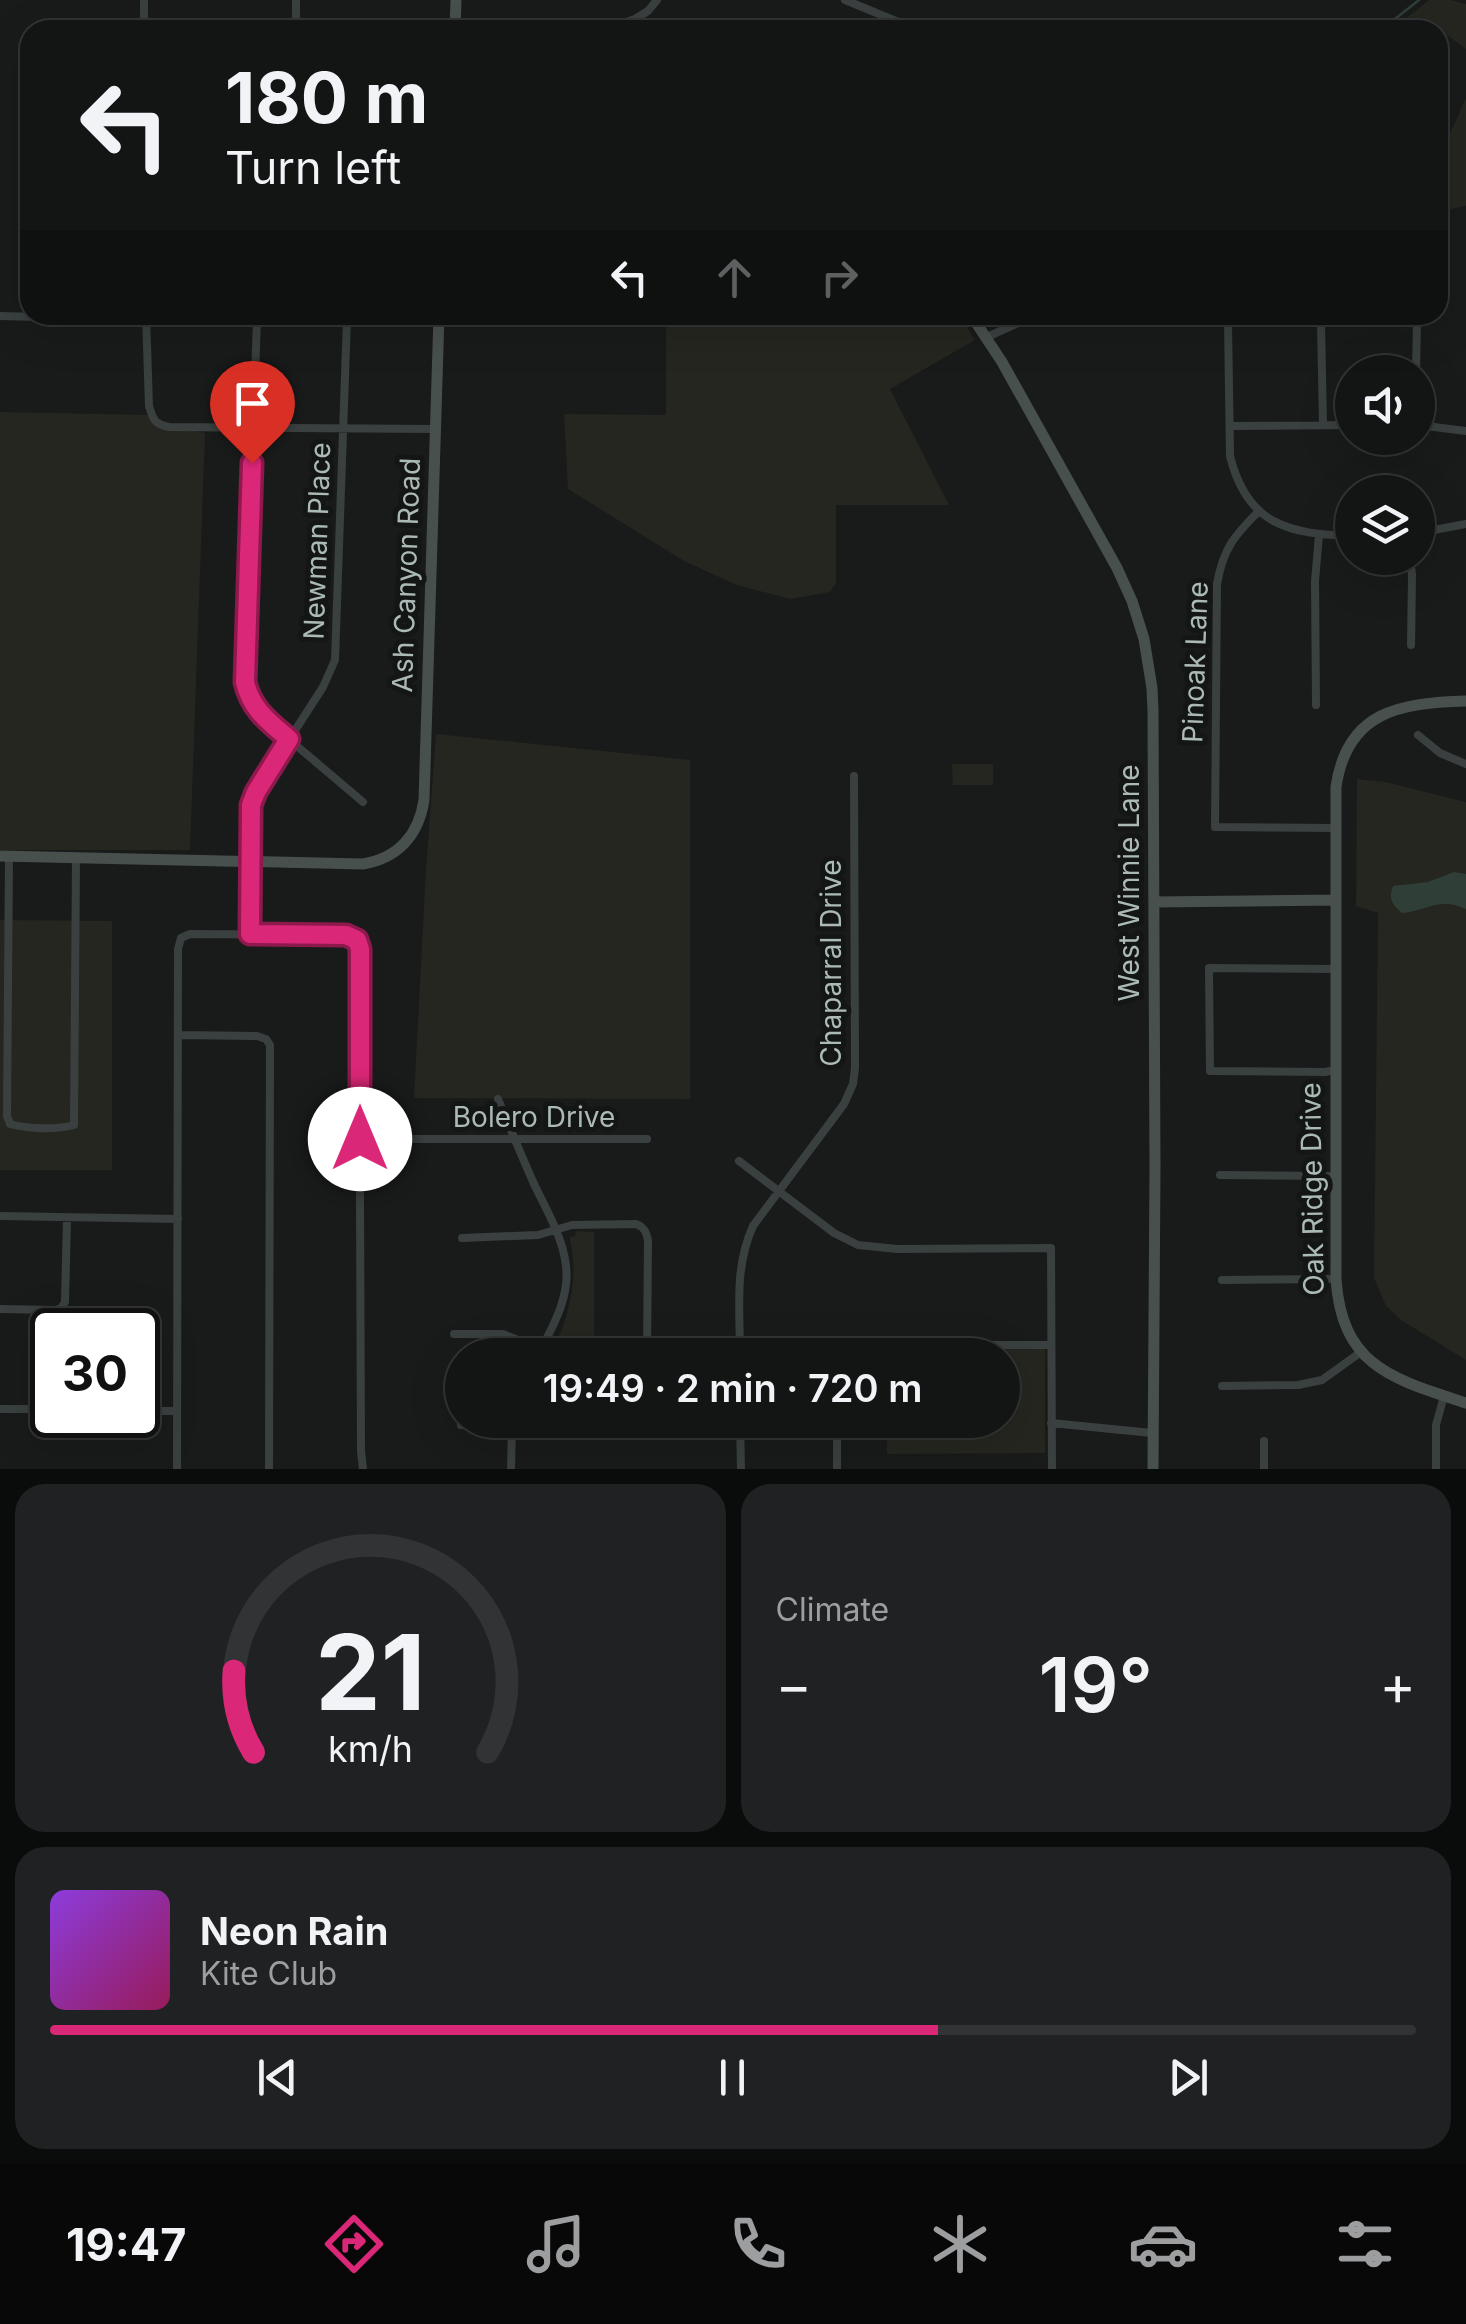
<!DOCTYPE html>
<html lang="en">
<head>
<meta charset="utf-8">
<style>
  body { margin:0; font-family:Inter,sans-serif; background:#202122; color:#f1f3f6; height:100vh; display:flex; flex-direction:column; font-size:38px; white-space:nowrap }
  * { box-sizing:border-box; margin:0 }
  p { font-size:32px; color:#9d9ea0 }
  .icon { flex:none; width:55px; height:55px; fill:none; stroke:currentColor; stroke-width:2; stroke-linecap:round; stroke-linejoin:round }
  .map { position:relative; height:1469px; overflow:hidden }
  .sheet { display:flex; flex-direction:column; gap:15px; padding:15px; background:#0a0b0b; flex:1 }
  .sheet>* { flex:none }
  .hud { position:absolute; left:20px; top:20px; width:1428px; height:305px; border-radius:30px; box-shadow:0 10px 40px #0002,0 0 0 2px #323334; background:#131414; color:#f1f3f6; overflow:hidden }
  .buttons { position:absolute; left:1335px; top:355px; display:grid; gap:20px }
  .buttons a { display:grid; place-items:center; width:100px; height:100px; border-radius:50%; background:#131414; box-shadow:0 10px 40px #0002,0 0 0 2px #323334; font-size:50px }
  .speed { position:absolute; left:30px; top:1308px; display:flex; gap:20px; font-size:50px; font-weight:700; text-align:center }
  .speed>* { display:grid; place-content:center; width:130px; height:130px; border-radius:50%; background:#131414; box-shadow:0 10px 40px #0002,0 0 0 2px #323334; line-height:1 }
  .speed .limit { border:5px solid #111; border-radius:15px; background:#fff; color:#111 }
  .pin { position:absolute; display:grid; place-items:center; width:85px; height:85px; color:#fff; margin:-102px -42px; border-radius:50% 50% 50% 0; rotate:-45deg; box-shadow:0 0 10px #0007 }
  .pin .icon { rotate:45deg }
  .me { position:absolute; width:110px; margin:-55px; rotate:0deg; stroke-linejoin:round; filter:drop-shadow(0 0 8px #0008) }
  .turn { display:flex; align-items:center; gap:35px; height:210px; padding:0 40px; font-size:45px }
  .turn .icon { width:130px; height:130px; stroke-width:2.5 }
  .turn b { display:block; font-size:70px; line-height:85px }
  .lanes { display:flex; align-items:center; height:95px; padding:0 40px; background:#0003; justify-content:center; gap:50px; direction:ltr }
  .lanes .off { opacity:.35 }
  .big { font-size:75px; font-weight:600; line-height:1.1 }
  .sheet .card { flex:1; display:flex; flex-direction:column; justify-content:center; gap:15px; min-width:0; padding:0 35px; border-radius:30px; background:#202122 }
  .sheet .dial { align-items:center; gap:0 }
  .dial svg { height:260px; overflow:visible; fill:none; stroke:#323334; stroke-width:7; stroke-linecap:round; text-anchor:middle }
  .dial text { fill:#f1f3f6; stroke:none }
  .song { display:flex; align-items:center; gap:30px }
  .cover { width:120px; height:120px; border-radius:15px; background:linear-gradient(135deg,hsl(270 70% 55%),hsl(330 70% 35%)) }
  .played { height:10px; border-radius:5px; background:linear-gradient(90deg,#db2777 65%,#323334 65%) }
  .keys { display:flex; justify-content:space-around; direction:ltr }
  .heat { display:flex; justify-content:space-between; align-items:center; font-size:55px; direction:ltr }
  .sheet .tiles { flex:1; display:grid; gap:15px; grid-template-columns:1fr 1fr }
  .card:last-child { grid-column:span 2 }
  .trip { position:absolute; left:445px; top:1338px; width:575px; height:100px; border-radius:50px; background:#131414; box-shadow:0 10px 40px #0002,0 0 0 2px #323334; font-weight:600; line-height:100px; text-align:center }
  .tab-bar { display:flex; height:160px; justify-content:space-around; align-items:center; background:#080808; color:#9d9ea0 }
  .tab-bar .icon { width:70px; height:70px }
  .tab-bar .selected { color:#db2777 }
  .tab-bar b { font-size:45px; color:#f1f3f6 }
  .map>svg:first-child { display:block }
  .green { fill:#24261f }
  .water { fill:#2f3f37 }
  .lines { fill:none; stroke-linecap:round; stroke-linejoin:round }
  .stream { stroke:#2f3f37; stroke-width:2.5 }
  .street { stroke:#3a403f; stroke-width:8 }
  .secondary { stroke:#48504e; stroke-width:11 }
  .route-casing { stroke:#8e194d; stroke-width:25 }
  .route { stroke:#db2777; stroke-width:18 }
  .labels { text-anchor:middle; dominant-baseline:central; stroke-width:10; stroke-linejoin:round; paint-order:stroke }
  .street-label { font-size:28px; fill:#acbab7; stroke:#141616 }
</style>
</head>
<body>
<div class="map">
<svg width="1466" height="1469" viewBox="0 0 1466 1469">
  <rect width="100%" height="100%" fill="#191b1b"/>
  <path class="green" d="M1429,0H1450L1466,4V49L1448,36H1438V30H1392Z
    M1466,98V206L1441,211L1438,209V160Z
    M666,315H960L975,340L890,389L949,505H836V583L830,592L790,599L737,585L684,561L568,489L564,414L666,415Z
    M0,412L151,415L158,424L205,433L190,850H0Z
    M436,734L690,760V1099L414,1098L426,869Z
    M952,764H993V785H953Z
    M1357,779L1386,782L1466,802V1360L1401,1320L1386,1306L1374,1278L1378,913L1356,906Z
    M0,920L112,921V1170H0Z
    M576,1231L594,1232V1355H550C569,1318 579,1281 570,1240V1237L575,1236Z
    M1045,1349V1453L887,1454V1420H1002V1355H888V1350Z"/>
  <path class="water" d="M1454,872L1466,874V909C1460,907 1454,904 1448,904C1432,903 1418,912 1402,913C1392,905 1388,898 1393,886L1428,882Z"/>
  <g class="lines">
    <path class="stream" d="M1381,30L1419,0"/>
    <path class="street" d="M144,0V30
      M845,0L918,30
      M455,27L608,28L635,19L648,11L657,0
      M296,30V0
      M146,315L149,406C153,419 154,424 169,427L436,429
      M0,316L78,318L146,316
      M257,319L245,665C245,688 249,702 265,719L363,802
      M1228,321L1230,456C1247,525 1289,534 1352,536
      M1321,324L1323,425
      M987,337L1036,315
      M1416,372L1417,322
      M1418,425L1466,431
      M1230,426L1352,425
      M1258,512C1234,536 1223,549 1217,584L1215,827L1335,828
      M1418,533L1466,524
      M1410,558L1412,575L1411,645
      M1316,705L1315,581L1319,535
      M1418,735L1440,753L1466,764
      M9,856L7,1116L10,1124C29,1129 55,1130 74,1125L76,858
      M250,934L251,805L256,791L323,687L335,660L347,319
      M1335,969L1209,968L1210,1071L1325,1072L1335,1070
      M178,1035L257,1036L266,1039L270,1045L269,1469
      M498,1099C510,1128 522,1157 535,1186C547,1211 563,1238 566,1266C570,1298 552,1328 538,1355
      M360,1139H647
      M739,1161L834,1233L858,1245L897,1249L1051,1248L1052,1469
      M1220,1175L1336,1176
      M0,1216L178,1219
      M462,1238L538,1235L572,1225L636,1224C644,1227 647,1232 648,1241L647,1355
      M1222,1280L1336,1279
      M0,1309L56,1310L62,1307L65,1302L67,1218
      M454,1334H503L541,1349
      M740,1355C740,1310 734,1268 753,1226L844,1104L853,1084L855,1068L854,776
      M837,1355V1345H1051
      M1222,1386L1298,1385L1322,1380L1361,1352
      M0,1409H52
      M138,1411H177
      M740,1420L741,1469
      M837,1420V1469
      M1051,1423L1152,1433
      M461,1425L512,1424L541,1420
      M177,1469L178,949L181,938L190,934L346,935L354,938L359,944L361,1451L363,1469
      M511,1469L512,1424
      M1264,1469V1441
      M1436,1469V1425L1444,1396"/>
    <path class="secondary" d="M455,30L456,0
      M971,315L1002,362L1117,568L1132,601L1144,639L1152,688L1153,711L1155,1167L1153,1469
      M1466,701C1400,703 1347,711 1336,787V1279C1342,1367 1393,1379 1466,1403
      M0,856L363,864C399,858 419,834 424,800L439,315
      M1154,902L1335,900"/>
  </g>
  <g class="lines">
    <defs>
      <path id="route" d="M252,463L245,682C251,709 269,722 289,739L256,792L251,805L250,934L346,935L357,940L360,949V1139"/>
    </defs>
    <use href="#route" class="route-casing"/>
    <use href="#route" class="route"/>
  </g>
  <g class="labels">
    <g class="street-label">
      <text transform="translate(317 541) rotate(-88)">Newman Place</text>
      <text transform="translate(406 575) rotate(-88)">Ash Canyon Road</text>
      <text transform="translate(1195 662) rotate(-88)">Pinoak Lane</text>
      <text transform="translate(1129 883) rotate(-90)">West Winnie Lane</text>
      <text transform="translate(831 963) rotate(-90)">Chaparral Drive</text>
      <text x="534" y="1117">Bolero Drive</text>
      <text transform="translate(1312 1189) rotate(-91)">Oak Ridge Drive</text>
    </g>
  </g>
</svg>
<div class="buttons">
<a><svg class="icon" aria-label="sound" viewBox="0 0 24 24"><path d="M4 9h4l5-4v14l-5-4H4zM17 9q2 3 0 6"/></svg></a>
<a><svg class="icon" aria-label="layers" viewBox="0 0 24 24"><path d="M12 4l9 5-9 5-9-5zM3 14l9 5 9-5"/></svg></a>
</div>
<div class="speed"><div class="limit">30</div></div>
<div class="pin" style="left:252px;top:463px;background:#d93025"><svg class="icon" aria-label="arrive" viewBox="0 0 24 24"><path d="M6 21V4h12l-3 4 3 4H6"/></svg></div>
<svg class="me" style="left:360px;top:1139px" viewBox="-20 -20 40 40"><circle r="19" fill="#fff"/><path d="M0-13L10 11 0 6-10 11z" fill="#db2777"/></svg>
<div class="trip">19:49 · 2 min · 720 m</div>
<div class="hud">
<div class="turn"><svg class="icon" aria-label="left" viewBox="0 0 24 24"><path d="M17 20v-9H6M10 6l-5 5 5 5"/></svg><div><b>180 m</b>Turn left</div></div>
<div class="lanes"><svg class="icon" aria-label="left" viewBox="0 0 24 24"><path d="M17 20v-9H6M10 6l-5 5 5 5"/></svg><svg class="icon off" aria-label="ahead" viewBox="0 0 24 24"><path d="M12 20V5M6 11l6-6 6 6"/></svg><svg class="icon off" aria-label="right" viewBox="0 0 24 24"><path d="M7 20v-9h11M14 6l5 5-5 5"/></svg></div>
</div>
</div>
<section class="sheet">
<div class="tiles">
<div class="card dial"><svg viewBox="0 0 100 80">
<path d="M14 69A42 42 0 1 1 86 69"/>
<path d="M14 69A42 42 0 0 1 8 44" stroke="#db2777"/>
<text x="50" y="56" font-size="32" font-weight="700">21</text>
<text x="50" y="72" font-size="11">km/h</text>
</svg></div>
<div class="card"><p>Climate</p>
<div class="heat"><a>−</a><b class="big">19°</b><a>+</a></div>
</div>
<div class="card">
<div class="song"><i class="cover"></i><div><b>Neon Rain</b><p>Kite Club</p></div></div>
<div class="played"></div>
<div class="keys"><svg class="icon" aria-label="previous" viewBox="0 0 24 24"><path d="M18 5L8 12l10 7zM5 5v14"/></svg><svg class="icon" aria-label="pause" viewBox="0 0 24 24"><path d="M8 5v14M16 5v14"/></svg><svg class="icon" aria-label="next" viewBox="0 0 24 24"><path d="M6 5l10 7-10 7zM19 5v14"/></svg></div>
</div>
</div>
</section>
<nav class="tab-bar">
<b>19:47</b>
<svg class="icon selected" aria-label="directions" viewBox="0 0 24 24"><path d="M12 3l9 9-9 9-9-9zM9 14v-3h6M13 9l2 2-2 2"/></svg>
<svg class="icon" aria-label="music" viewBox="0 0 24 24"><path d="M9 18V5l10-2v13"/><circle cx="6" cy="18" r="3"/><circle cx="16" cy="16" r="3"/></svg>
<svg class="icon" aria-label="phone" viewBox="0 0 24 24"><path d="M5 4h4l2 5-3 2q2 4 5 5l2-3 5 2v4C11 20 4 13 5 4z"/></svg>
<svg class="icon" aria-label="climate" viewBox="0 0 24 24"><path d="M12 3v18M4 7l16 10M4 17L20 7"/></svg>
<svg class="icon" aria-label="car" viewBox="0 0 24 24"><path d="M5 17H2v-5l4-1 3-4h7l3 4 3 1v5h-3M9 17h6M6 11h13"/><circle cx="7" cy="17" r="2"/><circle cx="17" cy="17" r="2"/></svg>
<svg class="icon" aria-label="filters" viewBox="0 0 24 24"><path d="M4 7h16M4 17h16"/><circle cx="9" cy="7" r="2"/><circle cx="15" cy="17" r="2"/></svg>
</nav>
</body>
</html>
